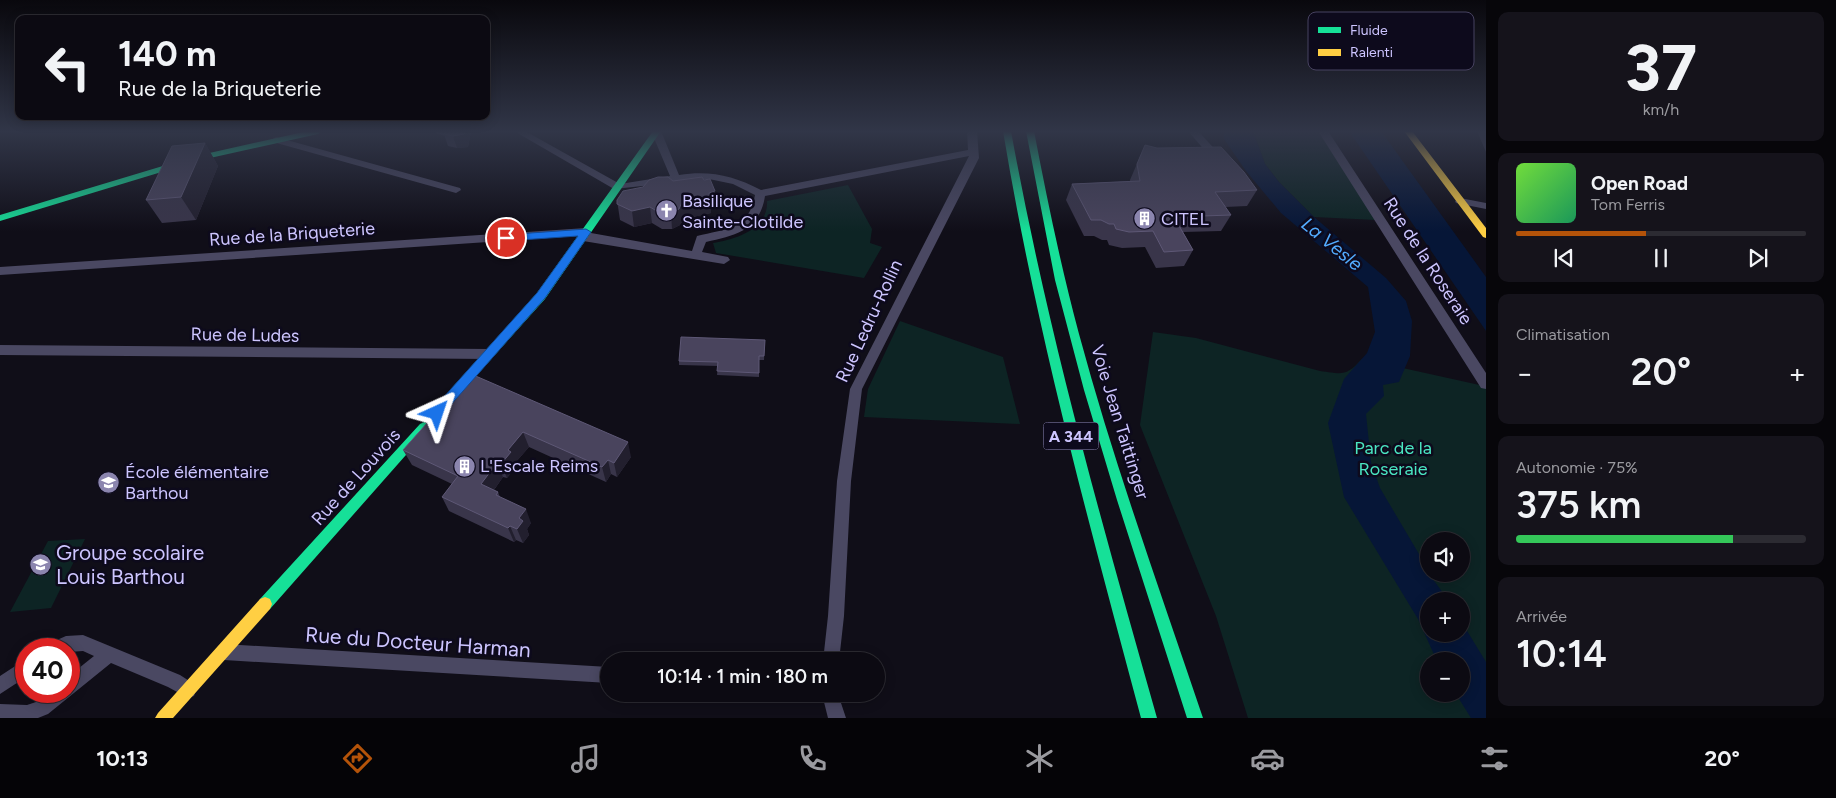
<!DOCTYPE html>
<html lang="fr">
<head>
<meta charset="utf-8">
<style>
  body { margin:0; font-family:Figtree,sans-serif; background:#15131b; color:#f1f3f6; height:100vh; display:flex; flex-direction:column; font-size:19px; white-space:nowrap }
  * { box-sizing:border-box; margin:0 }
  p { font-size:16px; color:#9a9a9f }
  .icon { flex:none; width:28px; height:28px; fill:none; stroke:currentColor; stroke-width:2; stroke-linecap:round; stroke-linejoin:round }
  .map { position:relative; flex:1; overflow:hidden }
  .details { display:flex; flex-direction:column; gap:12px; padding:12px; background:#07060a; width:350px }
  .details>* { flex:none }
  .hud { position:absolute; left:15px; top:15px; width:475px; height:105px; border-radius:10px; box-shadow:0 2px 12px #0003,0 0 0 1px #2c2b32; background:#0c0a12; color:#f1f3f6; overflow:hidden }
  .tools { position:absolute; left:1420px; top:532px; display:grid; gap:10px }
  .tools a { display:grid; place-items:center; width:50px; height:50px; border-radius:50%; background:#0c0a12; box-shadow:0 2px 12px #0003,0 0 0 1px #2c2b32; font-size:25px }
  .speed { position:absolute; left:15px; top:638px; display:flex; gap:10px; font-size:25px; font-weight:700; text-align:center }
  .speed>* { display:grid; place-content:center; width:65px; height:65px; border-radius:50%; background:#0c0a12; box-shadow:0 2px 12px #0003,0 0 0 1px #2c2b32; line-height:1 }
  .speed .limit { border:8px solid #d22; background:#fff; color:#111 }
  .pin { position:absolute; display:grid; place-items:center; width:42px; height:42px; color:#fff; margin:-21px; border:2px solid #fff; border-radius:50%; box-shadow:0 1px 5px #0007 }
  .me { position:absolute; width:55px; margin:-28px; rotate:42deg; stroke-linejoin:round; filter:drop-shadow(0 0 4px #0008) }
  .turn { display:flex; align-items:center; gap:18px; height:105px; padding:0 20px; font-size:22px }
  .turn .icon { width:65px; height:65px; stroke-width:2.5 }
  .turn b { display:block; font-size:35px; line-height:42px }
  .big { font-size:38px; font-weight:600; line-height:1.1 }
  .details .widget { flex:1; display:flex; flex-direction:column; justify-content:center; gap:8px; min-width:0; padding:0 18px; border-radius:10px; background:#15131b }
  .details .dial { align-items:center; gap:0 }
  .dial b { font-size:65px; line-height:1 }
  .song { display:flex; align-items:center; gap:15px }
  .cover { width:60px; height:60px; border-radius:8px; background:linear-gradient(135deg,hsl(100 70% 55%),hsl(150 70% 35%)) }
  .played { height:5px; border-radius:2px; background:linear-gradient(90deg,#b45309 45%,#2c2b32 45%) }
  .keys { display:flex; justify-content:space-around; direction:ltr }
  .heat { display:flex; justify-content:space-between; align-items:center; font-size:28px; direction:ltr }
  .charge { height:8px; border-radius:4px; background:linear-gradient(90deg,#34c759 75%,#2c2b32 0) }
  .trip { position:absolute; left:600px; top:652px; width:285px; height:50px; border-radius:25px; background:#0c0a12; box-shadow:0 2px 12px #0003,0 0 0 1px #2c2b32; font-weight:600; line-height:50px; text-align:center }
  .tab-bar { display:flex; height:80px; justify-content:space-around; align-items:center; background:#050407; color:#9a9a9f }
  .tab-bar .icon { width:35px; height:35px }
  .tab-bar .selected { color:#b45309 }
  .tab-bar b { font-size:22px; color:#f1f3f6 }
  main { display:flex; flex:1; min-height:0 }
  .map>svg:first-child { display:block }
  .green { fill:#0d2424; fill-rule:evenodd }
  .water { fill:#061637 }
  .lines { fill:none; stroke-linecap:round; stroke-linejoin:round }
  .street { fill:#4a4862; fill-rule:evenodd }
  .fast { fill:#16e098; fill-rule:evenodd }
  .slow { fill:#ffcf43; fill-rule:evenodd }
  .wall { fill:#39354a }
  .shaded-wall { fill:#221f2e }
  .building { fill:#49445d; stroke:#5e5876 }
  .route { fill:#1a73e8; stroke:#114b97 }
  .labels { text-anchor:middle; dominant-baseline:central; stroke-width:5; stroke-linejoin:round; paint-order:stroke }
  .shield { fill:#0d0a1c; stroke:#938dbb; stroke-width:1 }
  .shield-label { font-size:16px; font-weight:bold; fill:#cdc5ff }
  .poi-label { font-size:18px; fill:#cdc5ff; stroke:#0d0a1c; text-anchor:start }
  .street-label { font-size:18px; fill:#cdc5ff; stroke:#0d0a1c }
  .park-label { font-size:18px; fill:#4ae6c2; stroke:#0d0a1c }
  .water-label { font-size:19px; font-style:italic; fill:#53acff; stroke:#0d0a1c }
  .near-poi-label { font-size:21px; fill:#cdc5ff; stroke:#0d0a1c; text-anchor:start }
  .near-street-label { font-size:21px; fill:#cdc5ff; stroke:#0d0a1c }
  .key { fill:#0d0a1c; stroke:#474260; stroke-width:1 }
  .key-label { font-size:14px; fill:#cdc5ff }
</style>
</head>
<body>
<main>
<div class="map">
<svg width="1486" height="718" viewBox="0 0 1486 718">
  <rect width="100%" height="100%" fill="#100e18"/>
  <path class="green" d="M1253,131H1318L1376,220L1314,217L1279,182L1265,164Z
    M848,185L872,229L870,243L882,247L864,278L716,253L713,243C735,240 769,229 767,201Z
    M900,321L1003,357L1020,424L864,417L868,389Z
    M1153,332L1196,338L1320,371C1343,374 1345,377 1362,359L1484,386L1486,389V718H1248L1216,616L1140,425ZM1429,541H1461V574H1429ZM1429,601H1461V634H1429ZM1429,661H1461V694H1429Z
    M85,539L51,608L10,612L48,541Z"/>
  <path class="water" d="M1224,131H1253L1265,164L1279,182L1314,217L1386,278L1406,301L1412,321L1410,356L1399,382L1383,385L1384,396L1366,414L1371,462L1380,488L1429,571V574L1449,601H1429V634H1461V621L1486,662V718H1471L1456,694H1461V661H1437L1418,619L1344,497L1328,423L1344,379L1367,353L1375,332L1368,287L1281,213L1246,171L1224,139Z
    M1349,131H1381L1486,277V331Z"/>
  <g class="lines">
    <path class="street" d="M431,131H447L450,133L445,136Z
      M514,131H525L620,184L670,176L651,131H661L679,175C710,170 734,176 761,190L968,150L967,131H977L979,158L862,389L851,481L844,616L839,661H823L828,616L837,481L850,389L969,156L765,196C760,230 735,236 706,242L702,252L728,257L730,260L724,264L583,241L579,240L578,236L0,275V267L586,228L590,229L591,233L692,251L697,236C725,229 749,230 755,195L733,184L709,179L614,189Z
      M1188,131H1198L1222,157V161H1214Z
      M1318,131H1328L1486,373V389L1481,388Z
      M276,137L460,188L461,190L456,193L273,142L271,140Z
      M1460,198L1486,203V209L1456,203L1455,201Z
      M0,345L489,349L493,351L495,354L493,357L489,359L0,355Z
      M83,635L180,675L194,684L196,690L194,696L188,698L168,687L111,663L48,714L38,718H0V704L27,705L36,702L51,691H69V676L94,656L83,651L69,652V649H48L50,643L66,636Z
      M224,644L609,667V683L224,660L218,658L216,652L218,646Z
      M26,659V677L0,694V676Z
      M822,694H838L846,718H828Z"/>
    <path class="fast" d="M308,131H322L318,134L201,160L0,221V215L196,156Z
      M653,131H661L545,299L460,394H452L450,391L452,388L537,293Z
      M1003,131H1011C1047,330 1102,524 1157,718H1141C1089,524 1036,330 1003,131Z
      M1026,131H1034C1047,199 1061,267 1079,334C1114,464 1160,590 1203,718H1187L1117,500L1084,390L1055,280Z
      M424,422L428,424L430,427L428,430L270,609L265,611L260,609L258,604L260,599L420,424Z"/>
    <path class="slow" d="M1404,131H1412L1486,228V238L1483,237Z
      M265,597L270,599L272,604L270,609L173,718H155L158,713L260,599Z"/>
  </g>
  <path class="wall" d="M471,131L468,147L457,148L448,146L444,134Z
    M1477,131H1486V152Z
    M205,143L218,166L196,220L162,223L146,200Z
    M1145,145L1257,190L1247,206L1225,207L1231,215L1221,231L1183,232L1193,250L1184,266L1156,268L1145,247L1122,248L1109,245L1107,240H1102L1094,236H1084L1066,200L1072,184L1130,181V180Z
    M673,181L716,207L711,208V213L684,219L680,225L672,229H662L652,223L634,227L620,220L617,200Z
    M765,340L764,360H759V377L717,375L718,366L679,365V361Z
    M471,374L631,457L617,477L611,474L606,482L529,447L515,463L516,467L507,478L503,477L494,490L498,492L500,497L531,523L527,529L529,535L523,543L516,540L514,542L449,511L442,497L452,484L412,465L403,450Z"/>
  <path class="shaded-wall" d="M465,131H471L468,147L457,148L453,136Z
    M205,143L218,166L196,220L181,197Z
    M715,191L716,207L711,208V213L684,219L680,225L672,229L671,213L682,202Z
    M650,207L652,223L634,227L632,211Z
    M523,432L529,447L515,463L516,467L507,478L501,464L508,450Z
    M628,442L631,457L617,477L614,463Z
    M608,460L611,474L606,482L602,467Z
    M497,463L503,477L488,498L481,484Z
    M526,509L531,523L527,529L529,535L523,543L517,529L519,518Z
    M510,526L516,540L514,542L508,528Z"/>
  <path class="building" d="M445,131H465L464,134L453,136L444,134Z
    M205,143L181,197L146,200L172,146Z
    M1145,145L1157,148L1221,147L1244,172L1257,190L1215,192L1231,215L1174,217L1193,250L1164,252L1153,231L1129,232L1116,229L1114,224H1109L1101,220H1091L1072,184L1140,181L1137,164Z
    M658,177H668L673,181L702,177L704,180L710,179L715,191L709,193L710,197L682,202L679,209L671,213H660L650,207L632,211L617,204V200L623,191L643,187L649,180Z
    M681,337L765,340L764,356H759V373L717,371L718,362L679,361Z
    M471,374L628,442L614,463L608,460L602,467L523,432L508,450L511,452L501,464L497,463L481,484L498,492L496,495L526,509L519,518L523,521L517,529L510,526L508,528L442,497L458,476L403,450Z"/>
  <linearGradient id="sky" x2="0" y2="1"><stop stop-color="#09080d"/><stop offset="0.57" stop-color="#313648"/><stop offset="1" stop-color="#313648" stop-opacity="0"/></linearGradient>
  <rect width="1486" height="231" fill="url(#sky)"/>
  <path class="route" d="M586,229L591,232L545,298L441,416H433L431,413L433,409L537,293L578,236L506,241L501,238L503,235Z"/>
  <defs>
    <symbol id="church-disc" viewBox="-11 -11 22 22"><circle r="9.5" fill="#8b85ae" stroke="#0d0a1c"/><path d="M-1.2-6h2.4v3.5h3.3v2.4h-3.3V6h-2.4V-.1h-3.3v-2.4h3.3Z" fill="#fff"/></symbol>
    <symbol id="building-disc" viewBox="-11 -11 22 22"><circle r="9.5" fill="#8b85ae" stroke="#0d0a1c"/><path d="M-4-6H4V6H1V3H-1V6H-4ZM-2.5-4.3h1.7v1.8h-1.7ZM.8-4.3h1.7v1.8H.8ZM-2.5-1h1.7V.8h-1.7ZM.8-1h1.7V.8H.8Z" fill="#fff"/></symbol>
    <symbol id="school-disc" viewBox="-11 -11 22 22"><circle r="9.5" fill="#8b85ae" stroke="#0d0a1c"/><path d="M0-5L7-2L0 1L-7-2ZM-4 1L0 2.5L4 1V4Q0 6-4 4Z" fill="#fff"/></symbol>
  </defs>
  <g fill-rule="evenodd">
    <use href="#church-disc" x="654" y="198" width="25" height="25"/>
    <use href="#building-disc" x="1132" y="206" width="25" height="25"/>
    <use href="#building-disc" x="452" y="454" width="25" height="25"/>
    <use href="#school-disc" x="96" y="470" width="25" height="25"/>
    <use href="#school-disc" x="28" y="552" width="25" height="25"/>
  </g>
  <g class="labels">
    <rect class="shield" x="1043.5" y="422.5" width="55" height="27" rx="4"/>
    <g class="shield-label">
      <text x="1071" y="436">A 344</text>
    </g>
    <g class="poi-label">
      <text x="682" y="201">Basilique<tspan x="682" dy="21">Sainte-Clotilde</tspan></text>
      <text x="1161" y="219">CITEL</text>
      <text x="480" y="466">L'Escale Reims</text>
      <text x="125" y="472">École élémentaire<tspan x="125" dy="21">Barthou</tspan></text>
    </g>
    <g class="street-label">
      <text transform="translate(292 234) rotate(-4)">Rue de la Briqueterie</text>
      <text transform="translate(1428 261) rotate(57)">Rue de la Roseraie</text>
      <text transform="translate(869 321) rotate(-65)">Rue Ledru-Rollin</text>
      <text transform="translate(245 335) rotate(1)">Rue de Ludes</text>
      <text transform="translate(1120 422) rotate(73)">Voie Jean Taittinger</text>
      <text transform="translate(356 477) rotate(-48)">Rue de Louvois</text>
    </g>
    <g class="park-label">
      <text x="1393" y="448">Parc de la<tspan x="1393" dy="21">Roseraie</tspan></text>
    </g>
    <g class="water-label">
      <text transform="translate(1332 244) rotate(39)">La Vesle</text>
    </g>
    <g class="near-poi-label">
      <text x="56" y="552">Groupe scolaire<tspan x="56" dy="24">Louis Barthou</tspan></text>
    </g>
    <g class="near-street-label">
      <text transform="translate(418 642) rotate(4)">Rue du Docteur Harman</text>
    </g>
  </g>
  <rect x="1308" y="12" width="166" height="58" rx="8" class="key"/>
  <rect x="1318" y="27" width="23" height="6" fill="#16e098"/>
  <rect x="1318" y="49" width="23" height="7" fill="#ffcf43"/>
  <g class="key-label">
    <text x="1350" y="35">Fluide</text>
    <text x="1350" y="57">Ralenti</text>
  </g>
</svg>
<div class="tools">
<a><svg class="icon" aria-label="sound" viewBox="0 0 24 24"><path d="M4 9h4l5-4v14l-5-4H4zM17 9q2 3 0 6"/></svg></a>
<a>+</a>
<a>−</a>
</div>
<div class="speed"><div class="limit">40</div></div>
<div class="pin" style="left:506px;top:238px;background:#d93025"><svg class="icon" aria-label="arrive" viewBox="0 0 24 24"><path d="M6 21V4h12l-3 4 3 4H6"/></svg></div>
<svg class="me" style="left:437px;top:413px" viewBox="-20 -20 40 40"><path d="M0-17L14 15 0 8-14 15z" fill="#1a73e8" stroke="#fff" stroke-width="4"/></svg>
<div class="trip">10:14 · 1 min · 180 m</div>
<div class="hud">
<div class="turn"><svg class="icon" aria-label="left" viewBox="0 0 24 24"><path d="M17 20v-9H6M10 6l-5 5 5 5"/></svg><div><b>140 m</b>Rue de la Briqueterie</div></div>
</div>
</div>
<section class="details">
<div class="widget dial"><b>37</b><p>km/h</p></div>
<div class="widget">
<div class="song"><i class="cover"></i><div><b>Open Road</b><p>Tom Ferris</p></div></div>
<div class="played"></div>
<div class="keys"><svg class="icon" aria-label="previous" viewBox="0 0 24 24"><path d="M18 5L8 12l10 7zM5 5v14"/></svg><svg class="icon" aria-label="pause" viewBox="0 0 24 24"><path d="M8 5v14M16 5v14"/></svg><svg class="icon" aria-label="next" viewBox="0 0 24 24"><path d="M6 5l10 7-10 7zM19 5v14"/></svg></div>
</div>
<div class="widget"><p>Climatisation</p>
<div class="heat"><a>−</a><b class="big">20°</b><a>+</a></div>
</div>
<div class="widget"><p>Autonomie · 75%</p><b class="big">375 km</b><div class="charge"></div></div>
<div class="widget"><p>Arrivée</p><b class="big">10:14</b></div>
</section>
</main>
<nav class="tab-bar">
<b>10:13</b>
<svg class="icon selected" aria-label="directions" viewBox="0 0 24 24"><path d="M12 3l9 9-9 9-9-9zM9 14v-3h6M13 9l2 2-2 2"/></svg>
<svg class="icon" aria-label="music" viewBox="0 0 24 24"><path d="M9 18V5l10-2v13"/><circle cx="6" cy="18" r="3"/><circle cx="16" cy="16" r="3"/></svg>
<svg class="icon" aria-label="phone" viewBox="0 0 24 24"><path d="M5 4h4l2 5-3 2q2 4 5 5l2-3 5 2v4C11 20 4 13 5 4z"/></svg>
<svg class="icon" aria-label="climate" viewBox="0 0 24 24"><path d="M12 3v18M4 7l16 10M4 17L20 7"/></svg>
<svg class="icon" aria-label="car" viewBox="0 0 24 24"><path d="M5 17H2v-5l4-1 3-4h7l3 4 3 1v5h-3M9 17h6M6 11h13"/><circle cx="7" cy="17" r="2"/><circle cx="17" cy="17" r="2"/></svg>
<svg class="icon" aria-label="filters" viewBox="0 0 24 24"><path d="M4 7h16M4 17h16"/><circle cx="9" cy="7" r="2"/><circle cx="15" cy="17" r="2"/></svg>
<b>20°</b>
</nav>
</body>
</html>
